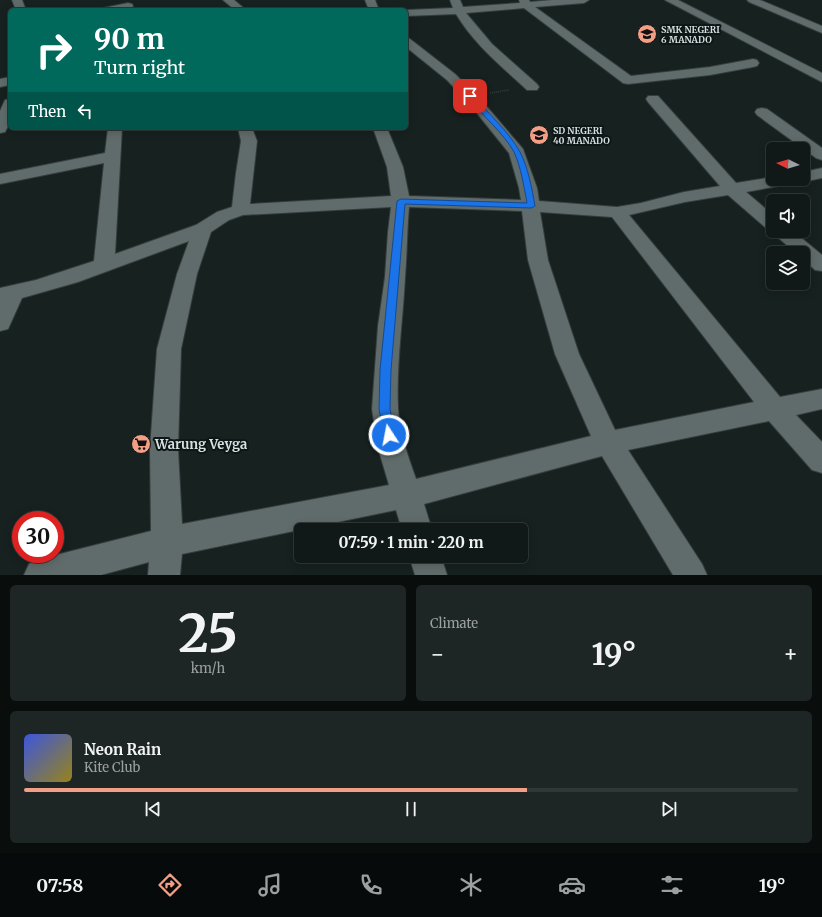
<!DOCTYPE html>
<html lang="en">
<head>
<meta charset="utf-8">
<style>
  body { margin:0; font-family:Merriweather,serif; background:#1e2625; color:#f1f3f6; height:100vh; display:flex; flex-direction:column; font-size:15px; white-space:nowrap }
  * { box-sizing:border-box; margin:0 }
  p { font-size:13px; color:#9ca0a2 }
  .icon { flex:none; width:22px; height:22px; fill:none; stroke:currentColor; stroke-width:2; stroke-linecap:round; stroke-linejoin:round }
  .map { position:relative; height:575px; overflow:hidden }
  .panel { display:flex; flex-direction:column; gap:10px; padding:10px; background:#090e0d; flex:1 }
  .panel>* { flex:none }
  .hud { position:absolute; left:8px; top:8px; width:400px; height:122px; border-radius:6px; box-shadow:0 2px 10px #0003,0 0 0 1px #303837; background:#00695c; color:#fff; overflow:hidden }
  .needle { width:26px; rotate:275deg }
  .controls { position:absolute; left:766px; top:142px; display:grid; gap:8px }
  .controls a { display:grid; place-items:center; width:44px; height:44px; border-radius:6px; background:#101918; box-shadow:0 2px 10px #0003,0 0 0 1px #303837; font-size:20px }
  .speed { position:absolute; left:12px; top:511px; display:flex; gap:8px; font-size:20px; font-weight:700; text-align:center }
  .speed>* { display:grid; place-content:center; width:52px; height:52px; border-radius:50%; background:#101918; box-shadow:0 2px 10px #0003,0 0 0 1px #303837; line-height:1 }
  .speed .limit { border:6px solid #d22; background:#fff; color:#111 }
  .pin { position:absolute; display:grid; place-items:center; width:34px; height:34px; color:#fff; margin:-17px; border-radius:8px; box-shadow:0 2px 6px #0006 }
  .me { position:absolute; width:44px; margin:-22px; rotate:349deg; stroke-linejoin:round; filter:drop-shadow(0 0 3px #0008) }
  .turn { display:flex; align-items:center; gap:14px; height:84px; padding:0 20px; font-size:18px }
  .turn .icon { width:52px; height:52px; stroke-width:2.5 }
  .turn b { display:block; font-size:28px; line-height:34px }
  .then { display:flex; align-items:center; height:38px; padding:0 20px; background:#0003; gap:8px; font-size:15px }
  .big { font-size:30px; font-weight:700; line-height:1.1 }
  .panel .tile { flex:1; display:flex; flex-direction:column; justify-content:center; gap:6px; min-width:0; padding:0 14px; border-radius:6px; background:#1e2625 }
  .panel .dial { align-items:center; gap:0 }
  .dial b { font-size:52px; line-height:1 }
  .song { display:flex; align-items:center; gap:12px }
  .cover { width:48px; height:48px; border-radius:6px; background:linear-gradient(135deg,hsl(230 70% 55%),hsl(50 70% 35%)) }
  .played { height:4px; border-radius:2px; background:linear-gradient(90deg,#f39f85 65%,#303837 65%) }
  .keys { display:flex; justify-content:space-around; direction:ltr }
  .heat { display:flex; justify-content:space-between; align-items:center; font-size:22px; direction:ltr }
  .panel .tiles { flex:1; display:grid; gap:10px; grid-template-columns:1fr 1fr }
  .tile:last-child { grid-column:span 2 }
  .trip { position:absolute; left:294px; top:523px; width:234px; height:40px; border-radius:6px; background:#101918; box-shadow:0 2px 10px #0003,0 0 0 1px #303837; font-weight:700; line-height:40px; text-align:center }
  .tab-bar { display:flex; height:64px; justify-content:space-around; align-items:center; background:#060a0a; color:#9ca0a2 }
  .tab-bar .icon { width:28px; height:28px }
  .tab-bar .active { color:#f39f85 }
  .tab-bar b { font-size:18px; color:#f1f3f6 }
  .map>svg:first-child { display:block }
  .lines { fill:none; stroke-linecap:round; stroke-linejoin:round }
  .street-casing { stroke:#363d3d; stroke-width:2 }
  .path { stroke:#555e5e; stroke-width:1.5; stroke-dasharray:0.5 1.5; stroke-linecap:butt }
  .street { fill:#606c6b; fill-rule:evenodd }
  .route { fill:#1a73e8; stroke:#114b97 }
  .labels { text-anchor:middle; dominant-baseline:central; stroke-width:4; stroke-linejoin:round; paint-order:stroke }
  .far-poi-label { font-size:9px; font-weight:bold; fill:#d8dfdf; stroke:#0d1717; text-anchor:start }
  .near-poi-label { font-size:13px; font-weight:bold; fill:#d8dfdf; stroke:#0d1717; text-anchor:start }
</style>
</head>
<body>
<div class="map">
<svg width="822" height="575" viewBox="0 0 822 575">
  <rect width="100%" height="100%" fill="#162120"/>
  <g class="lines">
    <defs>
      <path id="street" d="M12,0H22L26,10H16Z
        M223,0H234L246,10H235Z
        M365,0H375L379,10H369Z
        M450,0H460L463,7L520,3L519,0H529L530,2L552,0H589L584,3L535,7L631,76L710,67L753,59L757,60L759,63L757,66L753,67L710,75L628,84L623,83L524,8L466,13L492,44L537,84L539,87L537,90H527C501,66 474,44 456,14L406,16V10L453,8Z
        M665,0H678L822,73V82Z
        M747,0H760L822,26V33L749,2Z
        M128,3L132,4L133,6L132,8L123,10H102L103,8Z
        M406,38L410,39L455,74L482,101L523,149L537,188L539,201L617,207L641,203L684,192L720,186L648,102L646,99L648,96H658L736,183L773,177V179H803V172L822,168V178L803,182L797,181L796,183L790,184L746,192L773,215V230L766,228L728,195L685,202L629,215L780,397L822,389V409L796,415L822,442V473L812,470L769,421L628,450L702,564L707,575H673L602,456L424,504L432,530H402L396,510L182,554L180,575H148L149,562L101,575H24L29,564L40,559L151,531L150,449L157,349L177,274L189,241L78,282L22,298L8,329L0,331V288L36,280L94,261L104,163L0,184V174L105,153L108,128H122L115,254L196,225L217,212L232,207L236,173L241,141L238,128H252L257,141L250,204L391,196L387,167L373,128H387L403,167L409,196L521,200L519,188L509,153L472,107L447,80L406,47ZM391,207L388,232L385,277L378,326L372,409L378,448L389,485L182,524L178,449L181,349L197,274L211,232L229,220L243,215ZM409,207L522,211L528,260L555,354L591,436L416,479C408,456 399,432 398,408C396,364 403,320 405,277C407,253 407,230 409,207ZM540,212L612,217L754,402L615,430L579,354L548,260Z
        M10,77V85L0,87V79Z
        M10,99V122L5,132L0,133V111L5,100Z
        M762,108L767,109L822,148V160L816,158L757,115L755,112L757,109Z
        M773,231H793L822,255V271L815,270L803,259V253H796L775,235Z
        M409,556H441L447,575H415Z"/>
    </defs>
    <use href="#street" class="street-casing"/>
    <path class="path" d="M490,93L509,90"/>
    <use href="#street" class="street"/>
  </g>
  <path class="route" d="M467,95H472C487,112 509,132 520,152C528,167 532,189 535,206L531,208L405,204L391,370L390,409L395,435L394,438L389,440L385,438L384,435L379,409L380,370L397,201L401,199L527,203C524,187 521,167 514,152C505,135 481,113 467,98Z"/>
  <defs>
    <symbol id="school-disc" viewBox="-11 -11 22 22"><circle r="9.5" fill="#f39f85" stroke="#0d1717"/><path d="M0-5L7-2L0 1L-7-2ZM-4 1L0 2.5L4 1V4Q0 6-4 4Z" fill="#111"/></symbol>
    <symbol id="supermarket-disc" viewBox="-11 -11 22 22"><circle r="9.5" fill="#f39f85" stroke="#0d1717"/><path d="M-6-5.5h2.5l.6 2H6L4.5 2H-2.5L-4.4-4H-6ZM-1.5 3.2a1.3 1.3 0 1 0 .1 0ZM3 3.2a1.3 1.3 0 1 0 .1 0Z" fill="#111"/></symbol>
  </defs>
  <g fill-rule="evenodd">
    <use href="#school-disc" x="636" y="23" width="22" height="22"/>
    <use href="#school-disc" x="528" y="124" width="22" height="22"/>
    <use href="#supermarket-disc" x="130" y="433" width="22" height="22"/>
  </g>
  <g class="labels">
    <g class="far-poi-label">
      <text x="661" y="29">SMK NEGERI<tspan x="661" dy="10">6 MANADO</tspan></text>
      <text x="553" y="130">SD NEGERI<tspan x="553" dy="10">40 MANADO</tspan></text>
    </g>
    <g class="near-poi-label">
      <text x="155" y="444">Warung Veyga</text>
    </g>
  </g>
</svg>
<div class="controls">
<a><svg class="needle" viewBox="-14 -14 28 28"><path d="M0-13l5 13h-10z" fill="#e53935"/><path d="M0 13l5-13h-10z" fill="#9ca0a2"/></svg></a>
<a><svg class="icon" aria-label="sound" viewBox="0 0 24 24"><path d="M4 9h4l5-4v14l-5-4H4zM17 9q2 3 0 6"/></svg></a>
<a><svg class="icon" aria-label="layers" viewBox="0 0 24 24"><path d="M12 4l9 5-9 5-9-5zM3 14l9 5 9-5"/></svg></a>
</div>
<div class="speed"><div class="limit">30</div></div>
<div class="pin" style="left:470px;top:96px;background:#d93025"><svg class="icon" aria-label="arrive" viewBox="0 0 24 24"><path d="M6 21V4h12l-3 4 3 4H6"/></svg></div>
<svg class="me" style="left:389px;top:435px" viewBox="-20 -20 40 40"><circle r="17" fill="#1a73e8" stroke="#fff" stroke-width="3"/><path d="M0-11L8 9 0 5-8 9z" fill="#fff"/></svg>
<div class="trip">07:59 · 1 min · 220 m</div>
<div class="hud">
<div class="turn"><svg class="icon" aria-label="right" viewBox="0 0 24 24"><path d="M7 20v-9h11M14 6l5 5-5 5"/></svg><div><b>90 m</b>Turn right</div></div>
<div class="then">Then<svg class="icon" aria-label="left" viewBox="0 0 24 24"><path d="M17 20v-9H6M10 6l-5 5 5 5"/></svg></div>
</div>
</div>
<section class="panel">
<div class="tiles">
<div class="tile dial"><b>25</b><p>km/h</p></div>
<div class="tile"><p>Climate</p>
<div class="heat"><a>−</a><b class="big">19°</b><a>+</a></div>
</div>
<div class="tile">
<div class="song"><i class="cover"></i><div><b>Neon Rain</b><p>Kite Club</p></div></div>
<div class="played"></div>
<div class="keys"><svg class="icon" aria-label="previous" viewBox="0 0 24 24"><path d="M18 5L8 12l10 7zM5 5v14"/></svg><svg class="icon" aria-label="pause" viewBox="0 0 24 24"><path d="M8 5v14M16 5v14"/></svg><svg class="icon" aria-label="next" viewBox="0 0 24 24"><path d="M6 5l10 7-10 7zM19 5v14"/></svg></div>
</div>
</div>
</section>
<nav class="tab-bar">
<b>07:58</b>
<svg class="icon active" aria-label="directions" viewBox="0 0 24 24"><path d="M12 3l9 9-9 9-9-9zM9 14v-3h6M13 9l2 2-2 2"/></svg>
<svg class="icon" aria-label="music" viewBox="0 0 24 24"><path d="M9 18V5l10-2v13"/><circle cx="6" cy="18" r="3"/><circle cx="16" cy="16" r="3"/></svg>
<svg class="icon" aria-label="phone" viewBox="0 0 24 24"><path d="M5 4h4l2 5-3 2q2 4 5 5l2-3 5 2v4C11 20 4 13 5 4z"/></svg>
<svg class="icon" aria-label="climate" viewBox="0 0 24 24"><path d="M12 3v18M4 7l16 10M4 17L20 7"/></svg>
<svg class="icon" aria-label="car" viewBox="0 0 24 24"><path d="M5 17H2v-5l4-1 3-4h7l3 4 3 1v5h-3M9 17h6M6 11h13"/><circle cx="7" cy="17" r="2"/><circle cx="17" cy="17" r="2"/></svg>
<svg class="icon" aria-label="filters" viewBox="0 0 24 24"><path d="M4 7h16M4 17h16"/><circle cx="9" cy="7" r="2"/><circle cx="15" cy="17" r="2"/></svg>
<b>19°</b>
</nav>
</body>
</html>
